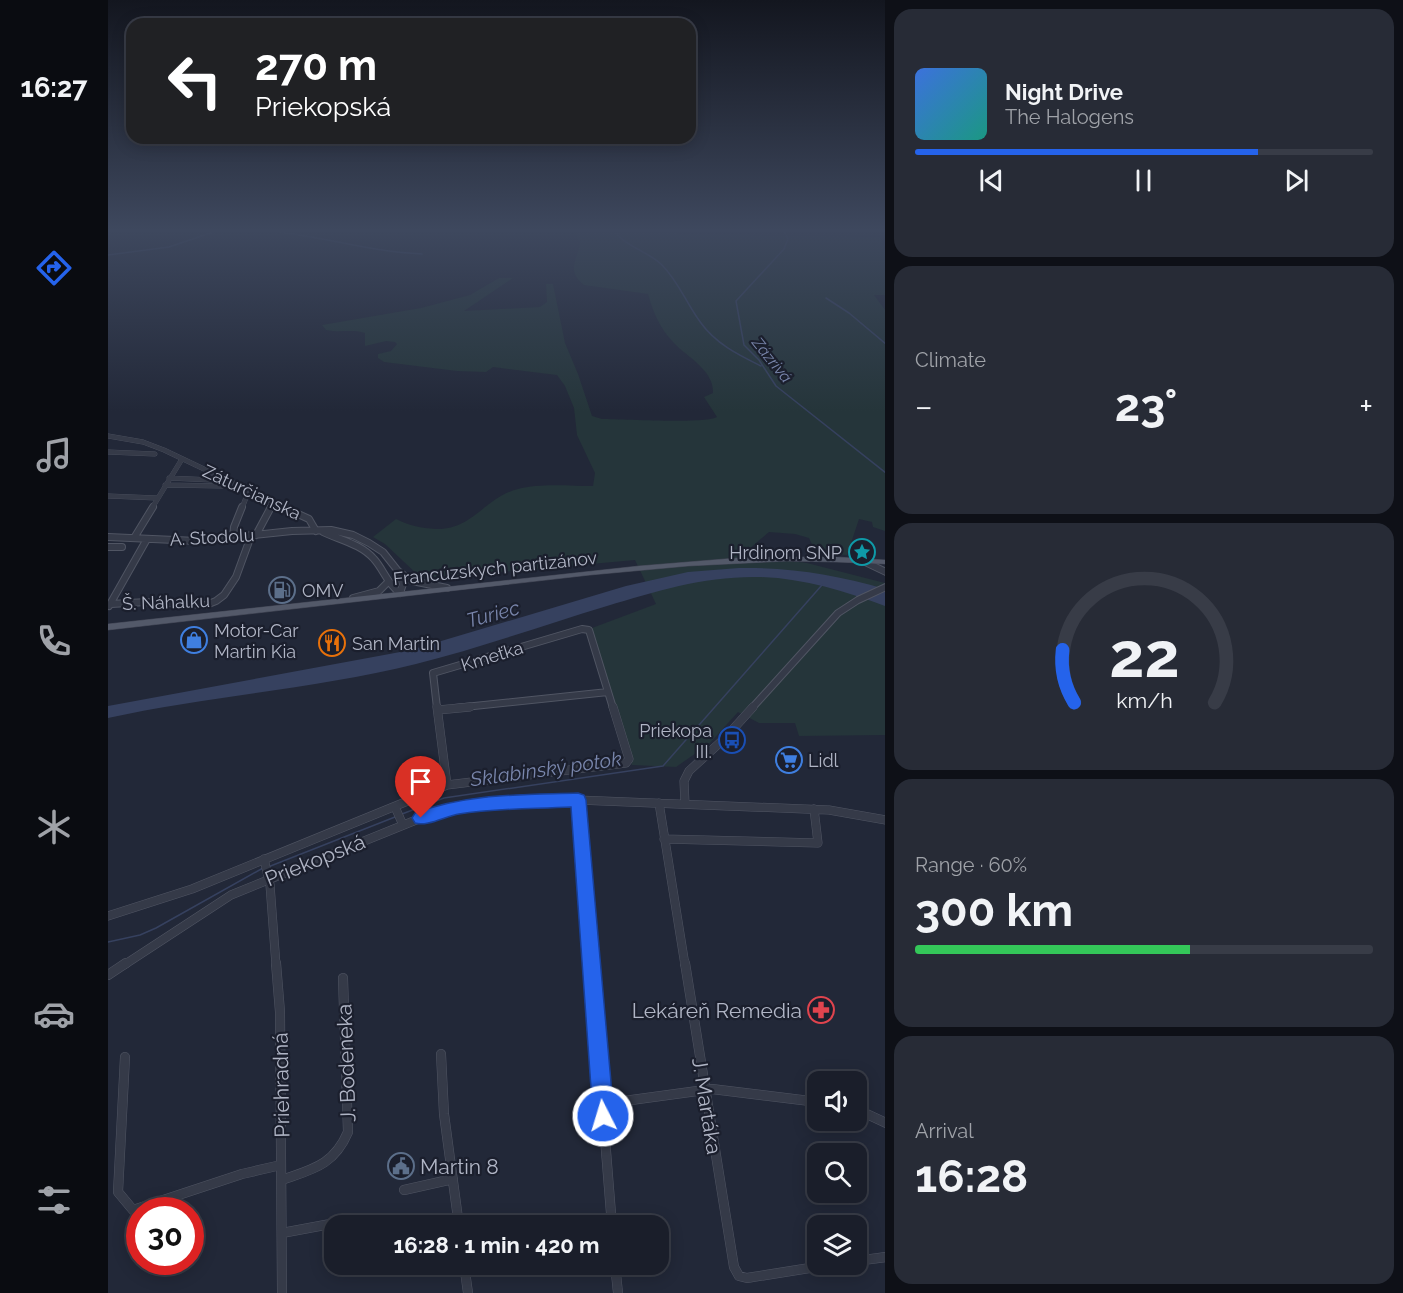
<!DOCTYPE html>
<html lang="en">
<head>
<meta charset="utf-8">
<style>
  body { margin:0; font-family:Raleway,sans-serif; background:#272b36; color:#f1f3f6; height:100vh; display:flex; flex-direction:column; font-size:22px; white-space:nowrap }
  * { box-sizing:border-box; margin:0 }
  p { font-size:20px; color:#9fa2a8 }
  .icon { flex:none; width:33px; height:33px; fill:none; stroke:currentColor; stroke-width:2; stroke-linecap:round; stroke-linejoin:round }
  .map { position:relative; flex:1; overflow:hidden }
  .details { display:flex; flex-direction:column; gap:9px; padding:9px; background:#0e1017; width:518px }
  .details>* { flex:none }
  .hud { position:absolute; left:18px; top:18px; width:570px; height:126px; border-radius:18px; box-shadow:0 3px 15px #0003,0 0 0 2px #383c47; background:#202124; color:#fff; overflow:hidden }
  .fabs { position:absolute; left:699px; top:1071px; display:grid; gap:12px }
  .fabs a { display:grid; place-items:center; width:60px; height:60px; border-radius:12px; background:#1a1e2a; box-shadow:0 3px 15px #0003,0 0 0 2px #383c47; font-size:30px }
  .speed { position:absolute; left:18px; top:1197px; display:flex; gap:12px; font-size:30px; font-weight:700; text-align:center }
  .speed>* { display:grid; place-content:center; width:78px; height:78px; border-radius:50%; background:#1a1e2a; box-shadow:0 3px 15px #0003,0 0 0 2px #383c47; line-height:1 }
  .speed .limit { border:9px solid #d22; background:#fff; color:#111 }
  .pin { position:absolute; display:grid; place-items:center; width:51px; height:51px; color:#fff; margin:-62px -26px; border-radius:50% 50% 50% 0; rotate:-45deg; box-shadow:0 0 6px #0007 }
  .pin .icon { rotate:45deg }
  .me { position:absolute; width:66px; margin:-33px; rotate:355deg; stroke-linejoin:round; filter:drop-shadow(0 0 4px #0008) }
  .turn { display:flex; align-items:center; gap:21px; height:126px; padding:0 30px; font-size:27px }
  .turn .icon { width:78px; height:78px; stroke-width:2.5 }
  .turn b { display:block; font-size:42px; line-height:51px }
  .big { font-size:45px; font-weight:700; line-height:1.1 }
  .details .card { flex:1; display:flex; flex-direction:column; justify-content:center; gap:9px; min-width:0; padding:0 21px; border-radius:18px; background:#272b36 }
  .details .dial { align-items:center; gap:0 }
  .dial svg { height:156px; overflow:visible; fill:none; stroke:#383c47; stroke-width:7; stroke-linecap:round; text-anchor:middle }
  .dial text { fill:#f1f3f6; stroke:none }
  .song { display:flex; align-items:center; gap:18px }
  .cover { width:72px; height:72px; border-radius:9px; background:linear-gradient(135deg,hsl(220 70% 55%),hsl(170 70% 35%)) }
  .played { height:6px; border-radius:3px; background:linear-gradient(90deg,#2563eb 75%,#383c47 75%) }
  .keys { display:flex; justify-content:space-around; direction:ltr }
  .heat { display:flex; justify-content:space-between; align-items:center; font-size:33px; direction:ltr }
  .charge { height:9px; border-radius:4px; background:linear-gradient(90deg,#34c759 60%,#383c47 0) }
  .trip { position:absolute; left:216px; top:1215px; width:345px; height:60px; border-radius:18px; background:#1a1e2a; box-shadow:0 3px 15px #0003,0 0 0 2px #383c47; font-weight:700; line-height:60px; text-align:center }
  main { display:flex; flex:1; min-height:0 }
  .menu { display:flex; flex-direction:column; width:108px; justify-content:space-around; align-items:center; background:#0a0c11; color:#9fa2a8 }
  .menu .icon { width:42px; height:42px }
  .menu .current { color:#2563eb }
  .menu b { font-size:27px; color:#f1f3f6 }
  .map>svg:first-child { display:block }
  .green { fill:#25353a }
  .water { fill:#36415f }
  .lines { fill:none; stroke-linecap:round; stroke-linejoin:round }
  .stream { stroke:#36415f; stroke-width:1.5 }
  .minor-far3-casing { stroke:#505563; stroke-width:5 }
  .minor-far2-casing { stroke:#505563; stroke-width:8 }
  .minor-far1-casing { stroke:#505563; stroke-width:9 }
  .minor-casing { stroke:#505563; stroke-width:10 }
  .major-casing { stroke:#3f4352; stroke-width:1 }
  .minor-far3 { stroke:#353a48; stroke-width:4.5 }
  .minor-far2 { stroke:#353a48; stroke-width:6 }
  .minor-far1 { stroke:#353a48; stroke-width:8 }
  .minor { stroke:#353a48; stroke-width:9 }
  .major { fill:#535969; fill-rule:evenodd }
  .route { fill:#2563eb; stroke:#184099; stroke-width:1.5 }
  .labels { text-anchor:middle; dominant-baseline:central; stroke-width:4.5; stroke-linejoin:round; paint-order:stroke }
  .far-water-label { font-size:16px; font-style:italic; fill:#7986ac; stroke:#1b1f2d }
  .street-label { font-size:18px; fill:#b0b5c5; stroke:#1b1f2d }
  .poi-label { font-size:18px; fill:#b0b5c5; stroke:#1b1f2d; text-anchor:start }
  .water-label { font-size:20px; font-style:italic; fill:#7986ac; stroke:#1b1f2d }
  .near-street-label { font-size:21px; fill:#b0b5c5; stroke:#1b1f2d }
  .near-poi-label { font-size:21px; fill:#b0b5c5; stroke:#1b1f2d; text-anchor:end }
</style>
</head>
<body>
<main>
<nav class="menu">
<b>16:27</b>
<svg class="icon current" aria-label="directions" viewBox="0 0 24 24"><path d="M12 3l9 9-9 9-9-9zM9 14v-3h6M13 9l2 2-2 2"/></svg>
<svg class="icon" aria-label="music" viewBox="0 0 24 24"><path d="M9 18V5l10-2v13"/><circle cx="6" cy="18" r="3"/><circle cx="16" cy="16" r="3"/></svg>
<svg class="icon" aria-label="phone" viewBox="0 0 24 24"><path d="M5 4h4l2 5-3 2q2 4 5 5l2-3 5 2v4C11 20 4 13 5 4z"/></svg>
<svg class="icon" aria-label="climate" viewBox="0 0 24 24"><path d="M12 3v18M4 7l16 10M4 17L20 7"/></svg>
<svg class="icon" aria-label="car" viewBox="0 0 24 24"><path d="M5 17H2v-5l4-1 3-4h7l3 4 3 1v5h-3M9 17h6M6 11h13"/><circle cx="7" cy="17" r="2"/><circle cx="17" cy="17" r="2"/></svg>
<svg class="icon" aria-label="filters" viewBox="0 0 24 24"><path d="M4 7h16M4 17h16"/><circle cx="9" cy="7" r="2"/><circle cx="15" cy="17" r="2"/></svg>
</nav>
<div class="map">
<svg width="778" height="1293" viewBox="0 0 778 1293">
  <rect width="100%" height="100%" fill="#222838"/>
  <path class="green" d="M466,230H566L569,234L772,237L777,249V295H766L778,311L777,531L765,527L764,522L751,519L739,555L708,553L701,538L687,534L661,532L634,555L699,563L777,583V735L691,736L687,723H651L630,712L601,744L568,767L524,765L484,628L548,604L527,560L351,576L312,577L277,544L265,537L288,519C303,526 312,528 328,529C365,530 377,497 410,489C431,483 463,486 485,486L487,473L469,435L466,408L457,386L449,375L385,367L378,372L349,371L276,362L270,358V354L283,351L289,344L287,342L278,341L257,346V333C243,329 231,333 218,330L214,325L313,308L362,295L391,278H405L356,311L432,307L439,302L438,284H445L457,343L470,374L484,416L494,419C514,419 597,424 609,417L596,397L605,393C606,370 579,357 566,343C552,329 545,312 540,294L476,285C458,270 469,262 472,243Z"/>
  <path class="water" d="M631,568C681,567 730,575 777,589V606C736,591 694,578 650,577C598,576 548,591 499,606C436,625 372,648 308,664C207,689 102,696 0,718V706L303,650L518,586L580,572Z"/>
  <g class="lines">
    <path class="stream" d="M150,230C205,233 258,252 314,254
      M506,230C517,247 540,251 554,265C571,282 579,305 593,323C608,344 631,355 653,366
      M679,230L677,233L680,239L676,249L628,301L636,345L651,360L668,386L778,473
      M0,255L61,247L111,230
      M718,298L741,313L778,344
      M294,814L336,798L555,766L714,585
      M160,867L287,817
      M0,942L32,935L48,928L155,868"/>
    <defs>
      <path id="minor-far3" d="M0,436L35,442L56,450L178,508
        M0,452L47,454
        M61,478L104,480
        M57,485L115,486
        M0,496L49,498
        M44,508L74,459
        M134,508L141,490
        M162,508L165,502"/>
      <path id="minor-far2" d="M175,507L201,519L208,531
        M215,532C232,540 253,544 266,559C276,570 279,584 292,593L295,584L291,574
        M148,535L163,507
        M0,537L89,541L184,531L223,530L245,535L261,543L275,552L290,571L304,581L339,588
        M26,538L45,507
        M125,538L126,527L134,507
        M0,547H14
        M755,561L778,572
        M245,598L271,591L279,583
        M3,604L39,602L98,605L108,601L116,595L128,577L143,536
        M1,606L39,539
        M329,708L325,673L474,629L481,630L505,708
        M347,708L500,692
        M644,708L730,613L750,600L778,587"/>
      <path id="minor-far1" d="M329,707L339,785
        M330,710L362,707
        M339,785L518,763L521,759L505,707
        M470,800L483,965
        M551,803L577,965
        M577,804L576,781L581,771L617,738L645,707
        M287,807L295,825
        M556,839L710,843L706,809
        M156,859L162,885L168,965
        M0,916L84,889L339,785
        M16,965L123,895L313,818L354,806L470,800L721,810L778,820"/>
      <path id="minor" d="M168,963L172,1012L174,1293
        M483,963L504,1226
        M577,963L626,1267L631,1276L639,1278L727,1264
        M0,975L18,963
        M333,1054L336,1114L351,1226
        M17,1057L10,1192L25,1210L134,1174L173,1165
        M494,1104L604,1089L710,1102
        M748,1109L778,1123
        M174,1180C205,1169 226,1165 240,1132L235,978
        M296,1190L345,1179
        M174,1233L249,1219
        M748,1261L778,1257
        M356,1264L360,1293
        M507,1264L510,1293"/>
      <path id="major" d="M679,557H728L778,560V564L728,562L679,561L580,566L482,575L0,630V624L531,566L629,558Z"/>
    </defs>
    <use href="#minor-far3" class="minor-far3-casing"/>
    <use href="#minor-far2" class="minor-far2-casing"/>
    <use href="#minor-far1" class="minor-far1-casing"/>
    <use href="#minor" class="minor-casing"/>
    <use href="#major" class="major-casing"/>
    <use href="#minor-far3" class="minor-far3"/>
    <use href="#minor-far2" class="minor-far2"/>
    <use href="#minor-far1" class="minor-far1"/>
    <use href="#minor" class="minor"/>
    <use href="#major" class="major"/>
  </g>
  <linearGradient id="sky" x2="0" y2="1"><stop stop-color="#13161f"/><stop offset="0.56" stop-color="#3e485e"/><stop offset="1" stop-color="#3e485e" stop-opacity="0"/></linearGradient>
  <rect width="778" height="411" fill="url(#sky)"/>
  <path class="route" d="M470,793L476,795L478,800L506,1116L503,1124L495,1127L488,1124L485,1116L463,807C426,809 388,808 351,814C338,816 319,827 307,823L304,818L307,813C360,793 414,795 470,793Z"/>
  <defs>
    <symbol id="sight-ring" viewBox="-11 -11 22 22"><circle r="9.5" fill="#1b1f2d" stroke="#0f9aa8" stroke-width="1.5"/><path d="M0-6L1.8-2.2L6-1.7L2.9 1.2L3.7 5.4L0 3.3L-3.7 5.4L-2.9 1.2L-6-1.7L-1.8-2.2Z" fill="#0f9aa8"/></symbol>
    <symbol id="fuel-ring" viewBox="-11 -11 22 22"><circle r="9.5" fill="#1b1f2d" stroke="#5c6f8a" stroke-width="1.5"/><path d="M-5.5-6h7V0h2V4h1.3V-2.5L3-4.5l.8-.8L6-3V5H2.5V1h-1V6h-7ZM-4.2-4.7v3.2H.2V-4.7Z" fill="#5c6f8a"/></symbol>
    <symbol id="shop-ring" viewBox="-11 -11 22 22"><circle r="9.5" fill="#1b1f2d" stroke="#3f7fe0" stroke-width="1.5"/><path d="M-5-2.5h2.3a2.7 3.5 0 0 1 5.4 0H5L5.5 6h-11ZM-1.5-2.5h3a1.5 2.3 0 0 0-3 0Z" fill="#3f7fe0"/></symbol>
    <symbol id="restaurant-ring" viewBox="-11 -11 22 22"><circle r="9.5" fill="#1b1f2d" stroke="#e8710a" stroke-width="1.5"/><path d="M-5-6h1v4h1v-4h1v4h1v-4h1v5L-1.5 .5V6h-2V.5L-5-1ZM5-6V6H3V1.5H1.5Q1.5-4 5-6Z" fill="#e8710a"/></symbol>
    <symbol id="bus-ring" viewBox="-11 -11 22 22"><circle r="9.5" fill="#1b1f2d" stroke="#1a4fb4" stroke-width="1.5"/><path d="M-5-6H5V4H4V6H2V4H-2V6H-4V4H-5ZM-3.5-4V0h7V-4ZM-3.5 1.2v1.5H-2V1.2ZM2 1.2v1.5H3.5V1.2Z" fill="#1a4fb4"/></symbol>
    <symbol id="supermarket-ring" viewBox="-11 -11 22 22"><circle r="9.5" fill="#1b1f2d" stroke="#3f7fe0" stroke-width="1.5"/><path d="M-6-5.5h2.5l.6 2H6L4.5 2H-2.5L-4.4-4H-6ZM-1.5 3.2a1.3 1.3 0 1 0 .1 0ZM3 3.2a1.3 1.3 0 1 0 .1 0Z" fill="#3f7fe0"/></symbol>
    <symbol id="pharmacy-ring" viewBox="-11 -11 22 22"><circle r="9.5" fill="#1b1f2d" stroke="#e0444e" stroke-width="1.5"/><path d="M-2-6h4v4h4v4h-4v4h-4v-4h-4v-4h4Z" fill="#e0444e"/></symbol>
    <symbol id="civic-ring" viewBox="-11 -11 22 22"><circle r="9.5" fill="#1b1f2d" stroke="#5c6f8a" stroke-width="1.5"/><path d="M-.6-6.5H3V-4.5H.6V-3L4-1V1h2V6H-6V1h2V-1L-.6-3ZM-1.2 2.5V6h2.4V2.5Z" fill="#5c6f8a"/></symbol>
  </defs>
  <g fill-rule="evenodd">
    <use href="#sight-ring" x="739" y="537" width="30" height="30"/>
    <use href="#fuel-ring" x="159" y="575" width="30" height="30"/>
    <use href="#shop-ring" x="71" y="625" width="30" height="30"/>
    <use href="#restaurant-ring" x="209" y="628" width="30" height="30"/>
    <use href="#bus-ring" x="609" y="725" width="30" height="30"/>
    <use href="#supermarket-ring" x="666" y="745" width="30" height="30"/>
    <use href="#pharmacy-ring" x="698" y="995" width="30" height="30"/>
    <use href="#civic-ring" x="278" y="1151" width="30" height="30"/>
  </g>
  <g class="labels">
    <g class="far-water-label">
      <text transform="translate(664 360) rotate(51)">Zázrivá</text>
    </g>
    <g class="street-label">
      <text transform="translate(144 492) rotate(25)">Záturčianska</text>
      <text transform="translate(104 537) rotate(-3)">A. Stodolu</text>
      <text transform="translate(387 568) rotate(-6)">Francúzskych partizánov</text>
      <text transform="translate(58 602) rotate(-2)">Š. Náhalku</text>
      <text transform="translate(384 656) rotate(-17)">Kmeťka</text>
    </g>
    <g class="poi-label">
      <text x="734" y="552" text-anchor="end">Hrdinom SNP</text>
      <text x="194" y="590">OMV</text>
      <text x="106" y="630">Motor-Car<tspan x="106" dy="21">Martin Kia</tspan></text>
      <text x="244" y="643">San Martin</text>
      <text x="604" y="730" text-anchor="end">Priekopa<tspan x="604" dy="21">III.</tspan></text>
      <text x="700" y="760">Lidl</text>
    </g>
    <g class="water-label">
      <text transform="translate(385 614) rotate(-15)">Turiec</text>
      <text transform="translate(438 769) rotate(-8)">Sklabinský potok</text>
    </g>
    <g class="near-street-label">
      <text transform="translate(207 860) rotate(-22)">Priekopská</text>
      <text transform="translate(238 1063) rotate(-92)">J. Bodeneka</text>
      <text transform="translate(173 1085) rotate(-91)">Priehradná</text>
      <text transform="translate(599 1106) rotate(81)">J. Martáka</text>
    </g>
    <g class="near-poi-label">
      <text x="694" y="1010">Lekáreň Remedia</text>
      <text x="312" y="1166" text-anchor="start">Martin 8</text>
    </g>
  </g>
</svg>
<div class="fabs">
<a><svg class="icon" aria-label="sound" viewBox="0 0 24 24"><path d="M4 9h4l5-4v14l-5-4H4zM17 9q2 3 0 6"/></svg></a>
<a><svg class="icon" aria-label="search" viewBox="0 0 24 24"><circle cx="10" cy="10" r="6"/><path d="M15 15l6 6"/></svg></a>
<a><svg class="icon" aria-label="layers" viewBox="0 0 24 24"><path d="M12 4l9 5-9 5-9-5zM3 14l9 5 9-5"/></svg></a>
</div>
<div class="speed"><div class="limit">30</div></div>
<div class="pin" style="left:313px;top:818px;background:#d93025"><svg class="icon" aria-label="arrive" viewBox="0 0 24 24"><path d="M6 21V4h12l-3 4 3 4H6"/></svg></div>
<svg class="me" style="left:495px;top:1116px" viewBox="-20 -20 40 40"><circle r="17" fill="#2563eb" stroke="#fff" stroke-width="3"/><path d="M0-11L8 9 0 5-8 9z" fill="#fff"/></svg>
<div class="trip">16:28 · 1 min · 420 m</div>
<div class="hud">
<div class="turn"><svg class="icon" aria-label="left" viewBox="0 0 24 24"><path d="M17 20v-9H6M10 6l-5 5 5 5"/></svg><div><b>270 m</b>Priekopská</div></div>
</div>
</div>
<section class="details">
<div class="card">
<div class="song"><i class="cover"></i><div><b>Night Drive</b><p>The Halogens</p></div></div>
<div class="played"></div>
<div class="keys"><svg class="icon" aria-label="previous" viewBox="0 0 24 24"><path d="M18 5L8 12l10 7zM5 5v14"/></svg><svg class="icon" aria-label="pause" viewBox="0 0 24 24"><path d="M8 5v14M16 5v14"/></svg><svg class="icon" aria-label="next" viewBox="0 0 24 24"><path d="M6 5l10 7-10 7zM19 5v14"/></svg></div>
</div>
<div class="card"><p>Climate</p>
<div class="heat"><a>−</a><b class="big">23°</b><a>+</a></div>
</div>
<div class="card dial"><svg viewBox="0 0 100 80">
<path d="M14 69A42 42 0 1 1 86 69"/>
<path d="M14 69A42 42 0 0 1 8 42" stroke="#2563eb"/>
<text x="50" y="56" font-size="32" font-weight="700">22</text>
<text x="50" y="72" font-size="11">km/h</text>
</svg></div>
<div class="card"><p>Range · 60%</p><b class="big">300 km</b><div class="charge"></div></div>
<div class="card"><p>Arrival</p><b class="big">16:28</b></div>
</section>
</main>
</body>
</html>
